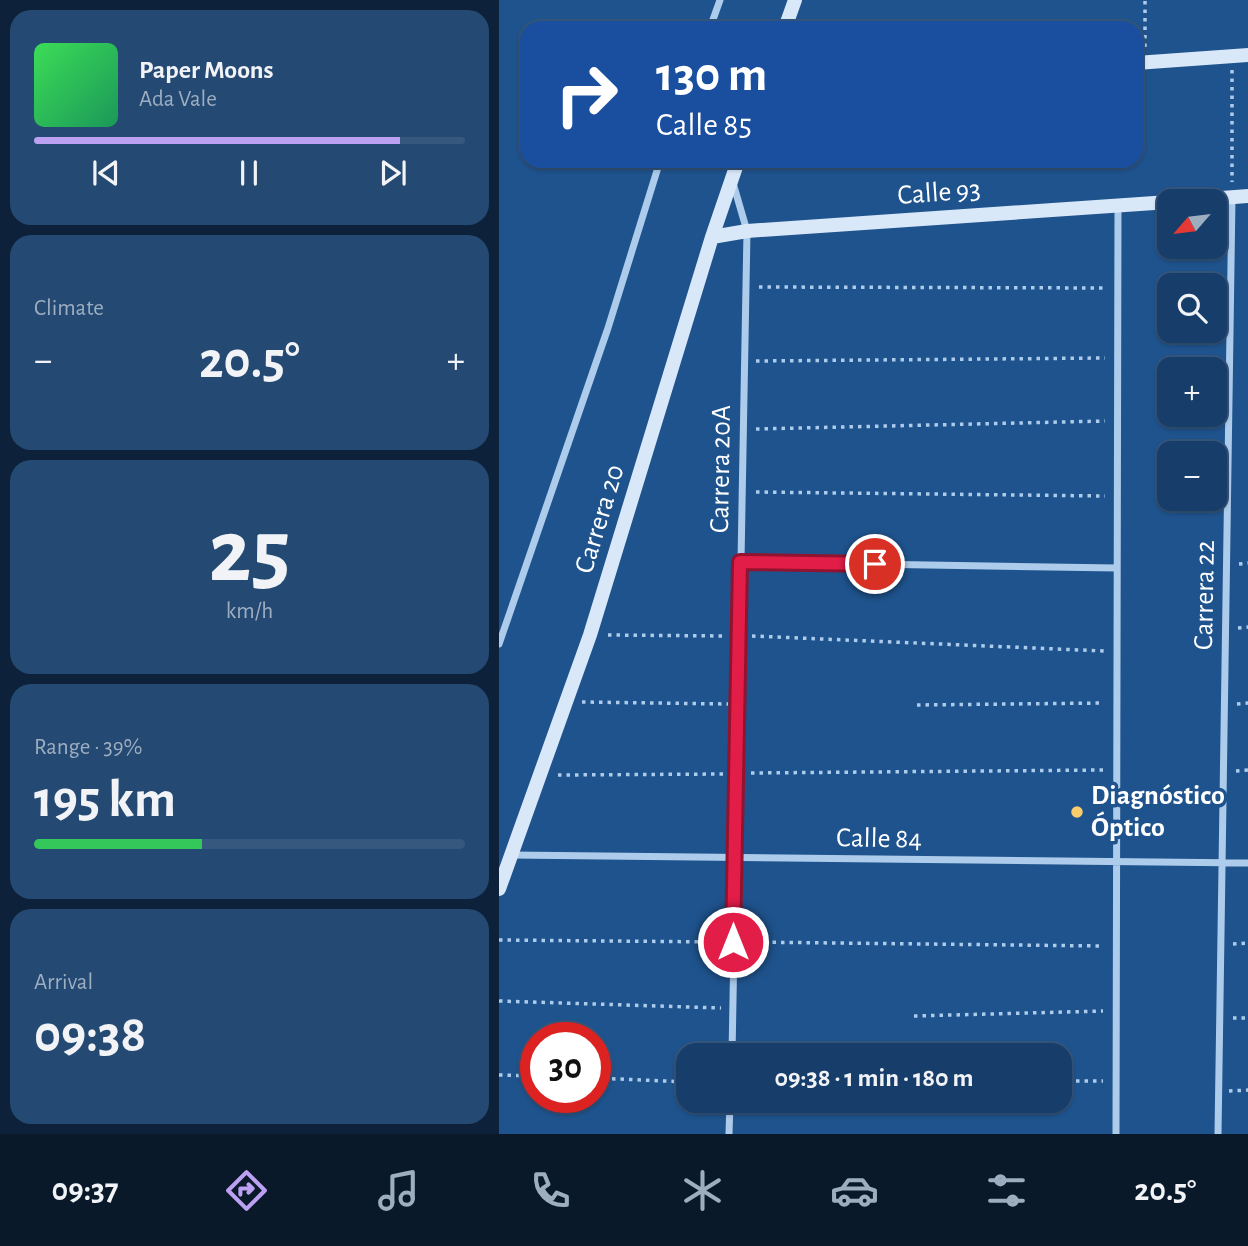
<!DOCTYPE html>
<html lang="en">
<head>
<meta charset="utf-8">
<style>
  body { margin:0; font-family:"Alegreya Sans",sans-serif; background:#244972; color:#f1f3f6; height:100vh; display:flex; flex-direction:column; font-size:26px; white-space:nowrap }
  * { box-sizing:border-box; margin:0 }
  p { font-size:23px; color:#9eaec1 }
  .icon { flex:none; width:38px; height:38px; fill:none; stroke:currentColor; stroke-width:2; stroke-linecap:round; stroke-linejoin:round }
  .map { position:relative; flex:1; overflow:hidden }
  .side { display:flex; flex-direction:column; gap:10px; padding:10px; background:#0d223a; width:499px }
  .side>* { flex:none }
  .banner { position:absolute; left:21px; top:21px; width:623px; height:147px; border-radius:21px; box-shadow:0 2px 5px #0004,0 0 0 2px #36577e; background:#1a4fa0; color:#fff; overflow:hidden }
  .needle { width:46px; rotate:242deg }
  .fabs { position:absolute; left:658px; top:189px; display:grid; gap:14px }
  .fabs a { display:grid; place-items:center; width:70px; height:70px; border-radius:14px; background:#173e6a; box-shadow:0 2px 5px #0004,0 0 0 2px #36577e; font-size:35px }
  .speed { position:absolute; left:21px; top:1022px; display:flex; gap:14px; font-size:35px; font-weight:700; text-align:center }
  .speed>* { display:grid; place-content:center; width:91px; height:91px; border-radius:50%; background:#173e6a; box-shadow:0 2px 5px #0004,0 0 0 2px #36577e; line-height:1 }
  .speed .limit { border:10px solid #d22; background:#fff; color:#111 }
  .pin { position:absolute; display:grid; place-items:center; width:60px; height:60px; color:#fff; margin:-30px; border:4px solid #fff; border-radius:50%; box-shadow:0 2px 7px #0007 }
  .me { position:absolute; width:77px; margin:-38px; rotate:0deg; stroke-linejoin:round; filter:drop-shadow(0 0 5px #0008) }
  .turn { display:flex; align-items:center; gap:24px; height:147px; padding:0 21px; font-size:32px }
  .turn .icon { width:91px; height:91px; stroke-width:2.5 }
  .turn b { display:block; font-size:49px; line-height:60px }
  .big { font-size:52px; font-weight:700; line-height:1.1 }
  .side .card { flex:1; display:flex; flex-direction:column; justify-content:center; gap:10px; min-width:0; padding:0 24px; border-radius:21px; background:#244972 }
  .side .dial { align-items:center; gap:0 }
  .dial b { font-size:91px; line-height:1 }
  .song { display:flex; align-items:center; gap:21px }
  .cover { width:84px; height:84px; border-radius:10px; background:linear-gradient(135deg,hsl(130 70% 55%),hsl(150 70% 35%)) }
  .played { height:7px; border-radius:4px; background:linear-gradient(90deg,#bca0f2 85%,#36577e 85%) }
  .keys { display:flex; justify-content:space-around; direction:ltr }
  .heat { display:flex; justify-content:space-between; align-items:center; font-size:38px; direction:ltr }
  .charge { height:10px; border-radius:5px; background:linear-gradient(90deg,#34c759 39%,#36577e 0) }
  .trip { position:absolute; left:177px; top:1043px; width:396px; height:70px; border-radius:21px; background:#173e6a; box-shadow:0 2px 5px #0004,0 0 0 2px #36577e; font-weight:700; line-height:70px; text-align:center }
  .dock { display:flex; height:112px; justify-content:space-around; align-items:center; background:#09192a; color:#9eaec1 }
  .dock .icon { width:49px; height:49px }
  .dock .selected { color:#bca0f2 }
  .dock b { font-size:32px; color:#f1f3f6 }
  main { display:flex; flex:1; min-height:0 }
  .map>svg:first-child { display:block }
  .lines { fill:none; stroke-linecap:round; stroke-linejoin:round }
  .path { stroke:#adccec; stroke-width:3.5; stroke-dasharray:3.5 5; stroke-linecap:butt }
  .street { stroke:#adccec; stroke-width:7 }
  .secondary { stroke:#d9e8f9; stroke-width:14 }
  .route-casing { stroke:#92132f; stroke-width:18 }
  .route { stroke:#e11d48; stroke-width:12 }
  .poi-dot { fill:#fbcc6c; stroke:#1f538d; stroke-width:2.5 }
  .labels { text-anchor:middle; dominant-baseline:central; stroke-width:7; stroke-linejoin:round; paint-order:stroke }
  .street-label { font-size:28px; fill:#fff; stroke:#1f538d }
  .poi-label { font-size:28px; font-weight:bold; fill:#fff; stroke:#1f538d; text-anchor:start }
</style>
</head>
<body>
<main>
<section class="side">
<div class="card">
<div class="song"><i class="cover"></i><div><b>Paper Moons</b><p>Ada Vale</p></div></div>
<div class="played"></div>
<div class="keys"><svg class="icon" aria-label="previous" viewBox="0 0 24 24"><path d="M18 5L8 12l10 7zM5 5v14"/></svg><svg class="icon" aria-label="pause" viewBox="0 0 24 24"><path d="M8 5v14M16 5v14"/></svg><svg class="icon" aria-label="next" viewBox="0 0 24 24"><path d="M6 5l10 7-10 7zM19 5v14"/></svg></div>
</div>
<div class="card"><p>Climate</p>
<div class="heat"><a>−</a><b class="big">20.5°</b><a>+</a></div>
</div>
<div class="card dial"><b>25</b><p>km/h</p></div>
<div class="card"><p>Range · 39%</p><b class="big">195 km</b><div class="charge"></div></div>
<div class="card"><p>Arrival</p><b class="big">09:38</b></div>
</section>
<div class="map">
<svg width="750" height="1134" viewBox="0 0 750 1134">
  <rect width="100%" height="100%" fill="#1f538d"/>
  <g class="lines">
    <path class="path" d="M646,47V0
      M733,70V182
      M260,287L606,288
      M257,361L606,358
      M257,429L606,421
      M257,492L606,496
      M740,564L750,563
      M739,628L750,627
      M109,635L228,636
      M253,636L605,651
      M83,702L229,704
      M738,704L750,703
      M418,705L605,703
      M737,771L750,770
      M252,773L604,770
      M59,775L227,774
      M0,940L223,942
      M248,942L604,946
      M734,944L750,943
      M0,1001L222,1008
      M415,1016L604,1011
      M734,1018H750
      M0,1075L37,1076
      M96,1078L189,1082
      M560,1081H604
      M730,1091L750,1090"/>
    <path class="street" d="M211,28L221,0
      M241,562L618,568
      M0,644L109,328L161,161
      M12,855L750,863
      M233,1055L248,231L234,183
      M230,1134L231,1101
      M617,1134L619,206
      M719,1134L733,198"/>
    <path class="secondary" d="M286,28L296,0
      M637,63L750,55
      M682,201L750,196
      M213,237L248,231L670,202
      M0,889L91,635L213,237L239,161"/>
  </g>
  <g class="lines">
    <defs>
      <path id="route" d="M234,942L241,562L376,564"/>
    </defs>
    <use href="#route" class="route-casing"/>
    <use href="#route" class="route"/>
  </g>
  <circle class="poi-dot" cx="578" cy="812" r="7"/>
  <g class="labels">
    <g class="street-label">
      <text transform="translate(440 193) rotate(-4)">Calle 93</text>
      <text transform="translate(222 469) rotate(-89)">Carrera 20A</text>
      <text transform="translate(101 519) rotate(-73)">Carrera 20</text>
      <text transform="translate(706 595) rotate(-89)">Carrera 22</text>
      <text transform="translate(380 839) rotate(1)">Calle 84</text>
    </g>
    <g class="poi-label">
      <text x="592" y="796">Diagnóstico<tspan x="592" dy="32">Óptico</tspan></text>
    </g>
  </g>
</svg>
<div class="fabs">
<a><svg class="needle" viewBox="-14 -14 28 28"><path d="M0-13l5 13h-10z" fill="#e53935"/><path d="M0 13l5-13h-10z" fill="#9eaec1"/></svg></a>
<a><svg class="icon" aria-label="search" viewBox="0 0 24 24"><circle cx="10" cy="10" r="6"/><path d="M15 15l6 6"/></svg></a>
<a>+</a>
<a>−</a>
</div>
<div class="speed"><div class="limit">30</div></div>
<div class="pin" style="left:376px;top:564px;background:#d93025"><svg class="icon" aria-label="arrive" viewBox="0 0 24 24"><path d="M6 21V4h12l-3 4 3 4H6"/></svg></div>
<svg class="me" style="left:234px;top:942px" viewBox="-20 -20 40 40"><circle r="17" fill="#e11d48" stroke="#fff" stroke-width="3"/><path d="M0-11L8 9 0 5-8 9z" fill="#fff"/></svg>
<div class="trip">09:38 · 1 min · 180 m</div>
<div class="banner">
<div class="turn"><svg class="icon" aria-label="right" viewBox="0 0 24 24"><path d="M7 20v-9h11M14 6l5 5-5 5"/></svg><div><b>130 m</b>Calle 85</div></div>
</div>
</div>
</main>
<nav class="dock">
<b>09:37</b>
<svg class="icon selected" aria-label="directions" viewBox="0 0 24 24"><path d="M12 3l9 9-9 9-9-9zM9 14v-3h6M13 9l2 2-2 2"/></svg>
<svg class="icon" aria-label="music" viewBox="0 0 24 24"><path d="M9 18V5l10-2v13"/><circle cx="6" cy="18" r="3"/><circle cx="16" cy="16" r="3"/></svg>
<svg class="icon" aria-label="phone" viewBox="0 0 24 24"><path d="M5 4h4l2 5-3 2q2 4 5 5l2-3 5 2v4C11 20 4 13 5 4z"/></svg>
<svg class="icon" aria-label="climate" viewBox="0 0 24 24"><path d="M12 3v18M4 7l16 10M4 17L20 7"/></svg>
<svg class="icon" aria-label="car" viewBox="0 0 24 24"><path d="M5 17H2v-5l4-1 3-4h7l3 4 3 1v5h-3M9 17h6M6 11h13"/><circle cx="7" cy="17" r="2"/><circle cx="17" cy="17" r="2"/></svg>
<svg class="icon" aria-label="filters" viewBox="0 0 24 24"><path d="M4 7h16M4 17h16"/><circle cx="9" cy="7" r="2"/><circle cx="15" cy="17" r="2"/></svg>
<b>20.5°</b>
</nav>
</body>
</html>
